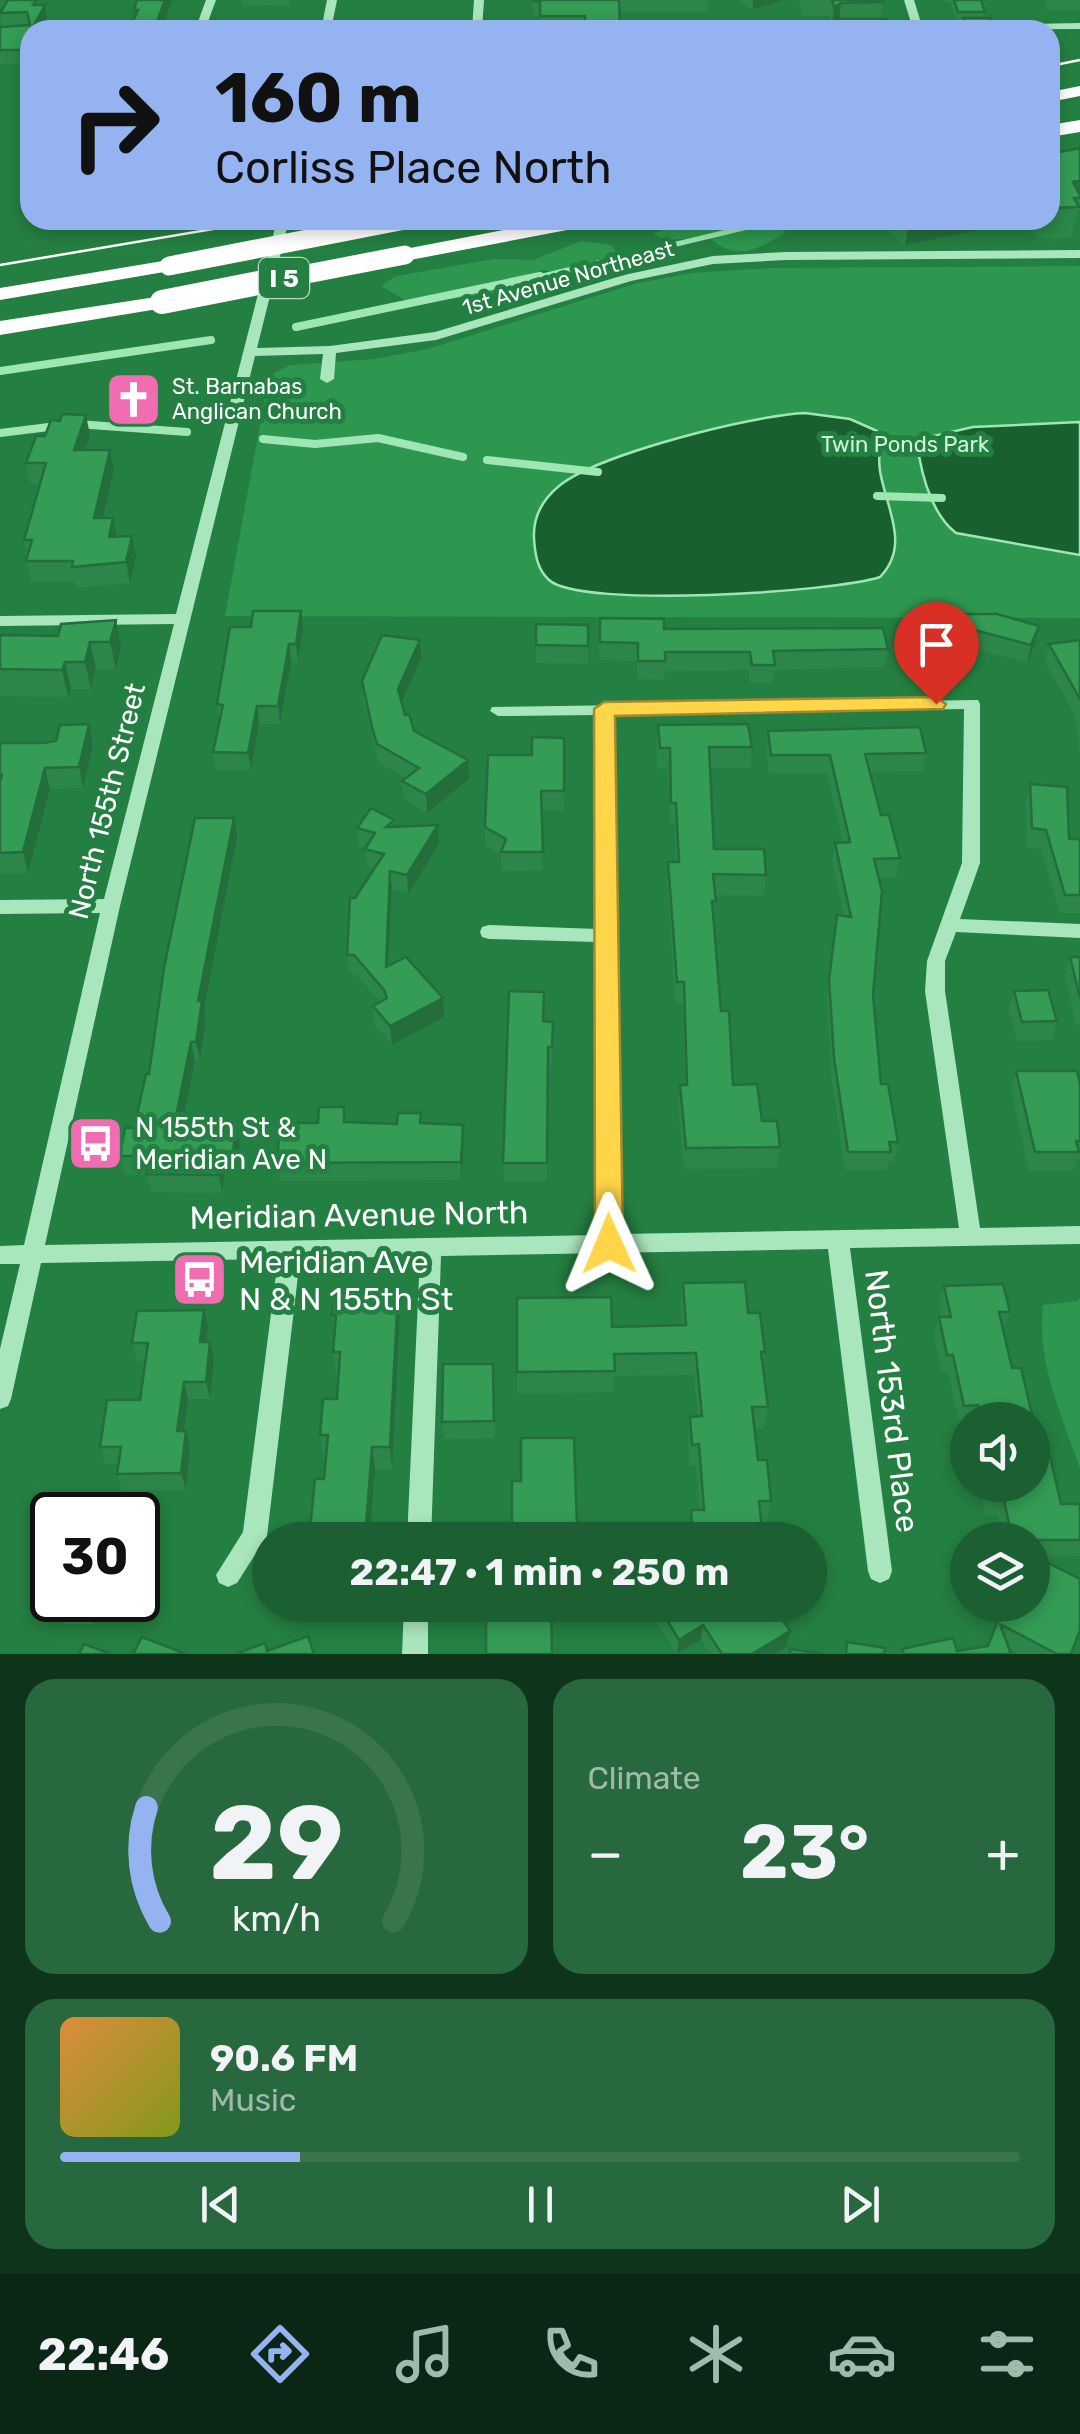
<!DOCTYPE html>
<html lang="en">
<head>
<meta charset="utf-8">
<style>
  body { margin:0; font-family:Rubik,sans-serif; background:#28683e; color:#f1f3f6; height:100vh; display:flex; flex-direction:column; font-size:38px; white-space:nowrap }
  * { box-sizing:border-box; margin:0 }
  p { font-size:32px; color:#a0bbac }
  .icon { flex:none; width:55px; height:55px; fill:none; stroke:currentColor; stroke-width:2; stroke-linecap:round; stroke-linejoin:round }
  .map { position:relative; height:1654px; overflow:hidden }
  .side { display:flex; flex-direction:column; gap:25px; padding:25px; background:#0f341c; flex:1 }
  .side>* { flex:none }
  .banner { position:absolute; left:20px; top:20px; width:1040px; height:210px; border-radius:30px; box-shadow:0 5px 15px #0003; background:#95b2f1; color:#111; overflow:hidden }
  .tools { position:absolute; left:950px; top:1402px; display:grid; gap:20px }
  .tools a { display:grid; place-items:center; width:100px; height:100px; border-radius:50%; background:#1b5f32; box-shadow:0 5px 15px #0003; font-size:50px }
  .speed { position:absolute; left:30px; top:1492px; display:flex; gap:20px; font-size:50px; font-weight:700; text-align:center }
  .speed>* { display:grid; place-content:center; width:130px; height:130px; border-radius:50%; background:#1b5f32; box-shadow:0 5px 15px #0003; line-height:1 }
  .speed .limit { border:5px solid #111; border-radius:15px; background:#fff; color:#111 }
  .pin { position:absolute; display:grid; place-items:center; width:85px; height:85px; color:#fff; margin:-102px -42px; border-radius:50% 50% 50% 0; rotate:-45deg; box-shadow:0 0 10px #0007 }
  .pin .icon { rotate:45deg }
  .me { position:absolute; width:110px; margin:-55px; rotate:359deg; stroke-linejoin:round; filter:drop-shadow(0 0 8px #0008) }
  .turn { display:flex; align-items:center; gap:35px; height:210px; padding:0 30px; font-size:45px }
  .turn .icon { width:130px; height:130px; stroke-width:2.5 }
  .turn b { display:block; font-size:70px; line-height:85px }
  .big { font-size:75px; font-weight:700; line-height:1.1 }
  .side .tile { flex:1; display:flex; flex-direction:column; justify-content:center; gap:15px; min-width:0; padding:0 35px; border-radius:30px; background:#28683e }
  .side .dial { align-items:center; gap:0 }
  .dial svg { height:260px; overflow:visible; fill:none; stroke:#39744d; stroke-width:7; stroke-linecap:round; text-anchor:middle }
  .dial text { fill:#f1f3f6; stroke:none }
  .song { display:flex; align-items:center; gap:30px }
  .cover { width:120px; height:120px; border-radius:15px; background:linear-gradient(135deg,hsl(30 70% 55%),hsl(70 70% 35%)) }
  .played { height:10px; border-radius:5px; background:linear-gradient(90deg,#95b2f1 25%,#39744d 25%) }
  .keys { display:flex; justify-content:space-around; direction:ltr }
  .heat { display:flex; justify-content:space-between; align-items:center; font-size:55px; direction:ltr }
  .side .tiles { flex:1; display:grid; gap:25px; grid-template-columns:1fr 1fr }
  .tile:last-child { grid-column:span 2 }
  .trip { position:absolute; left:252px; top:1522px; width:575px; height:100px; border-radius:50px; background:#1b5f32; box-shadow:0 5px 15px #0003; font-weight:700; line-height:100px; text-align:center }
  .menu { display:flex; height:160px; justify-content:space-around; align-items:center; background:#0b2614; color:#a0bbac }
  .menu .icon { width:70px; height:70px }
  .menu .on { color:#95b2f1 }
  .menu b { font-size:45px; color:#f1f3f6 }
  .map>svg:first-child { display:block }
  .green { fill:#2e974f }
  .water { fill:#196030; stroke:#9ee7b4; stroke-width:2.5 }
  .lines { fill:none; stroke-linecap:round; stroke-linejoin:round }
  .stream-far1 { stroke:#9ee7b4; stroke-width:5 }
  .stream { stroke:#9ee7b4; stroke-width:8 }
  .minor { fill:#aae6bd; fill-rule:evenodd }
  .highway { fill:#fff; fill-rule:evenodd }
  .tram { stroke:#fff; stroke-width:2.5 }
  .highway-bridge-far1 { stroke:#fff; stroke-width:19 }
  .highway-bridge { stroke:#fff; stroke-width:24 }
  .wall { fill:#2d8649 }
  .shaded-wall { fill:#246d3c }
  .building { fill:#349c55; stroke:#246d3c; stroke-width:2.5 }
  .route { fill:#ffd54a; stroke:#a68a30; stroke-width:2.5 }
  .labels { text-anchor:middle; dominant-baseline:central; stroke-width:10; stroke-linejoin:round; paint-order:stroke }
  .far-street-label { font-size:22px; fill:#fff; stroke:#247f42 }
  .far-poi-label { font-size:22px; fill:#fff; stroke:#247f42; text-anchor:start }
  .far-park-label { font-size:22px; fill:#cdf5d9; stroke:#247f42 }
  .shield { fill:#247f42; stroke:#bdd9c6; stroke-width:2.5 }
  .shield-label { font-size:25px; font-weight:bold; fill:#fff }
  .street-label { font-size:28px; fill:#fff; stroke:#247f42 }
  .poi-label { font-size:28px; fill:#fff; stroke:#247f42; text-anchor:start }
  .near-street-label { font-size:32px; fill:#fff; stroke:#247f42 }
  .near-poi-label { font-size:32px; fill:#fff; stroke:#247f42; text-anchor:start }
</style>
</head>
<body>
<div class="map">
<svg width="1080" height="1654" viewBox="0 0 1080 1654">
  <rect width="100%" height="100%" fill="#247f42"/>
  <path class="green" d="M688,220H759L786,232C757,250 737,262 708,237L666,240L653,234Z
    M581,241L611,245L623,260L575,276L543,270L490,295L410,303L381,286L396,276L494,259L533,260Z
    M1080,266V618L225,616L269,376L290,365L374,359L428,349L634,284L691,273L770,268Z
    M1080,1297V1468C1062,1416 1036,1361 1043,1305L1078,1301Z"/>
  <path class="water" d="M805,413L850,419L877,431C881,445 878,458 880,471C886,508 911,545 880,577C835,592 581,609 549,580C537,569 535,554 534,538C533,517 542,500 559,486C598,454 754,415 805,413Z
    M1080,422V555L956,533C934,516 924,483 919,456L933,436L973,427Z"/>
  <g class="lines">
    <path class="stream-far1" d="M530,279L777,220"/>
    <path class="stream" d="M296,327L540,276
      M0,371L211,340
      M77,424L187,432
      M0,433L57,426
      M263,439L315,444L378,438L463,457
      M487,460L598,472
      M877,496L942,498"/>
    <path class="minor" d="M206,0H216L205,30H195Z
      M327,0H337L331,30H321Z
      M474,0H484L482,30H472Z
      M904,0H914L922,26L1080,23V29L834,30L839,27L912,26Z
      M277,220H289L257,348L330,346L435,332L624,275L713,256L786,252L1080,250V258L786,260L713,264L631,281L436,340L336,353L334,379L327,383L320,379L323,354L255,356L120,906L45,1245L598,1235L597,942L489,939L482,937L480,932L482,927L489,925L597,929V715L498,716L490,711L492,707L978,700L980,704V863L960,919L1080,924V938L956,932L945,961V991L980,1228L1080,1226V1244L850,1248L892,1571L889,1579L880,1583L871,1579L868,1571L828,1249L441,1256L431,1540H407L420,1256L300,1259L267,1536L237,1583L228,1587L219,1583L216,1575L243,1532L278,1259L41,1263L11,1399L8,1406L0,1409V1349L20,1264H0V1246L24,1245L100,913L0,914V900L104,899L174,624L0,626V616L176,614ZM964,709L962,863L927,961L925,991L959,1228L620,1234L613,715Z
      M404,1605H428V1654H402Z"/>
    <path class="highway" d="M1080,86V96L1050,102V92Z
      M1080,120V132L1050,137V125Z
      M556,220H598L588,226L405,261L395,255L405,249Z
      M169,260L176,262L179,266L176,270L0,300V288Z
      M162,296L173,302L170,307L0,335V321Z"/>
    <path class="tram" d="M1050,66L1080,60
      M0,265L267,220"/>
    <path class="highway-bridge-far1" d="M169,266L405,220
      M281,279L405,255"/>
    <path class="highway-bridge" d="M162,302L294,276"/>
  </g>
  <path class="wall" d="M36,0L37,5L47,19L41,30H30L23,64H0V27L2,26L0,13Z
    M242,0H290L289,5L243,6Z
    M532,0H708L707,13L619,12L620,30H540V16H533Z
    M741,0H783L753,9L742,3Z
    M799,0H883L881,19L889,30H834V26L832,27L829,16H802Z
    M944,0H981L985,12L984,18L994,30H961L962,22H957L950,2H944Z
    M1044,0H1080V10H1048Z
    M1080,148V209L1078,210L1072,238L1038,239L1030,221L905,245L877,222V220H1050V154Z
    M90,435L84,450L114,470L103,518L117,536L136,557L130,583L76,588L75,582H31L26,561L27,556L24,540L41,483H30L26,463Z
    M915,614L1039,626L1035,644L1027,663L968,647L966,656H917L912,632Z
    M600,618L664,629L888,649L885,667L774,670L773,683H750L748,670L665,671L664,680L637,679V661L599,660Z
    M116,620L121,647L116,669H96L91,689H71L68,697L0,696V635L58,636Z
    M536,624L588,625V664L536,663Z
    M303,628L298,662H291L280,724H259L251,770H216L213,752L219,721L217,704Z
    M420,640L421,659L402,703L405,715L414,731L469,779L427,813L404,799L402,781L406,778L379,763L363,700L362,681Z
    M1080,640V754L1075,715L1045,662L1049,644Z
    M658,725L752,747L750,768H710L714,849L766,875L764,896L715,895L714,922L721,1011L733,1085L780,1147L777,1168L684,1169L678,1106L680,1085H685L683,1003H675L667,882L668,862H676L675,824H670L668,769H658L656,746Z
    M768,731L926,753L923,771L870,772L881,815L900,858L896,877H879L873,995L881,1084L898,1142L894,1161H889L887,1170H845L831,1076L827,998L837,915L844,916L832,861L835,843H843L827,773H769L766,749Z
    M564,738V810H542V870L501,871V855L485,846V827L532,755Z
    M0,743L93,745L83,788L50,789L28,873L0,874Z
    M1030,784L1069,839H1080V913H1060L1041,849L1027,847L1026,802Z
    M395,826L439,844L408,894L392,889L388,966L444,1017L392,1045L374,1024L373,1006L380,1002L356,974H349L347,955L355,898L374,869L367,867L365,848L359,847L357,828Z
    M237,837L204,1009L206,1019L200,1060H195L182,1126L240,1145L236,1171H225L222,1193L151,1192L146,1175L124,1174L120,1156L134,1128L149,1074Z
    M1070,957H1080V1025H1076L1065,976Z
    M1014,991L1057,1021L1052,1040L1017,1041L1009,1009Z
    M543,1022H553L552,1066H548L547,1181H504L503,1163Z
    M1016,1071L1080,1084V1159H1077L1073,1171H1029L1011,1089Z
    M421,1113V1123L463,1125L464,1143L461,1180L280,1181L277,1163L318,1123L397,1124Z
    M683,1283L748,1313L765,1352L763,1367L768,1407L764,1429H755L758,1460L771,1501L767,1522H761L763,1540H689L691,1510H700L696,1466H690L688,1438L690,1417L698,1416L694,1375L614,1376L613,1392L517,1394V1298L612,1327L682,1325L681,1305Z
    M1003,1284L1010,1312L1003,1330L1012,1368H1021L1042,1456H1050L1061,1504H1080V1556L1032,1557V1540H1003L998,1515L985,1516L979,1485H1032V1420H968V1423H959L948,1372H942L934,1335L939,1317H942L939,1303L944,1286Z
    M332,1315L400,1316L392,1469H375L324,1479L326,1458H323L320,1435L337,1399L338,1375H336L333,1352L335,1336Z
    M208,1327L206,1342H210L214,1359L210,1399H188L184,1431L190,1448L186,1490L122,1491L117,1474L119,1464H105L100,1447L140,1400L146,1361H137L132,1343Z
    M493,1364L495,1438L444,1439L442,1422Z
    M512,1481L577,1527L576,1540H512Z
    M58,1600H127L126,1606H97L94,1624H63L56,1608Z
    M1004,1605L1071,1654H1020L1009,1648L1011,1654H901L902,1649L957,1651L988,1646Z
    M659,1607L786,1647L775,1654H710L701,1640L679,1654H676L657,1623Z"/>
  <path class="shaded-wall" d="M165,0H172L161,30H154Z
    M753,0H783L753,9Z
    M841,3L839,23L835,19L834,26L832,27L834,7Z
    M45,5L47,19L41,30H31Z
    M30,32V51L23,64L20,50Z
    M1080,180V198L1073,182Z
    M909,220H1030L905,245Z
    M86,415L90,435L78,470L74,450Z
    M110,450L114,470L98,538L94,518Z
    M113,518L117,538L109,537Z
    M132,536L136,557L130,583L126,562Z
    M301,611L303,628L298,662L296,644Z
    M116,620L121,647L116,669L110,642Z
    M1039,626L1035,644L1027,663L1031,645Z
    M420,640L421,659L399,708L398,689Z
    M90,642L96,669L91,689L85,662Z
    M289,644L291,662L280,724L278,706Z
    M65,662L71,689L68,697L62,670Z
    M257,706L259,724L251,770L248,753Z
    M89,724L93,745L83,788L79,767Z
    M468,760L469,779L427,813L426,794Z
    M45,768L50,789L28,873L23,852Z
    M234,818L237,837L204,1009L206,1019L200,1060L196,1042L198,1001Z
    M438,825L439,844L408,894L407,875Z
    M390,871L392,889L387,986L386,967Z
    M443,998L444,1017L392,1045L390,1026Z
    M191,1042L195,1060L178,1145L174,1126Z
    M463,1125L464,1143L461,1180V1162Z
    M236,1127L240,1145L236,1171L233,1152Z
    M222,1152L225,1171L222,1193L219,1175Z
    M398,1293L400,1316L392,1469L390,1447Z
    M204,1310L208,1327L204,1359L200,1342Z
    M210,1342L214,1359L210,1399L206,1382Z
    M184,1382L188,1399L182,1448L177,1431Z
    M186,1431L190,1448L186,1490L181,1473Z
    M372,1447L375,1469L369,1540H365Z
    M89,1600H94L97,1606L94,1624L88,1608Z
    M703,1625L701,1640L677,1654L679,1640Z
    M790,1631L786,1647L775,1654H752Z"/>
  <path class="building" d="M8,0H36L33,5H45L20,50H0V27L30,25L27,12L0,13Z
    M137,0H165L154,30H129L138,10H134Z
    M533,0H619L620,28H585V16H540V1H533Z
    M832,0H883V2L841,3L834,7Z
    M954,0H981L985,12H958Z
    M963,18H990L994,30H967Z
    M835,19H886L889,30H838Z
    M1080,148V180L1073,182L1080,196V198H1074L1079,207L1050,208V154Z
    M62,414L86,415L74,450H110L94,518H113L109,537L132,536L126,562L72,567L73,561H26L32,540H24L46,463H26L36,436H45L51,420L60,421Z
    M253,611H301L296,644H289L278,706H257L248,753L213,752L223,705L217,704L230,627H251Z
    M915,614H997L1039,626L1031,645L967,628L970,638H920Z
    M600,618L664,619V629L883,628L888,649L773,651L775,665H752L750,652H665V661H638V643L600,642Z
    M116,620L110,642H90L85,662H65L62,670L0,669V635L58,636L61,624Z
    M536,624L588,625V646L536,645Z
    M382,635L420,640L398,689L405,715L409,714L414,731L468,760L426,794L402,781L419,768L377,744L372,727L362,681Z
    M1080,640V699L1049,644Z
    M89,724L79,767L45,768L23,852L0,853V781L2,775H0V743H43L56,741L60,725Z
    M748,724L752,747H709L714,849H764L766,875L713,874L716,901H712L721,1011H729L733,1085L757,1084L762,1121H777L780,1147L686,1148L680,1085H687L684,982H677L668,862H679L676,803H671L670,748H660L658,725Z
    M920,727L926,753L865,754L881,815H889L900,858L874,859L882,891L873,995L881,1084H888L898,1142H889L891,1152H848L834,1058L829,980L837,915L851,917L835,843L850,842L830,755H771L768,731Z
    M532,737L564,738V791H541L543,852H501L506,839L485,827L488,755H532Z
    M1030,784L1067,787L1069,839H1080V895H1065L1046,830L1032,828Z
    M371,808L394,820L386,827L438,825L407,875L390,871L386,967L406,957L443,998L390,1026L373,1006L387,998L384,990L354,955H347L350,898H355L384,854L365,849L375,833L357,828Z
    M195,818H234L198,1001H202L196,1042H191L174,1126L236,1127L233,1152H222L219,1175L146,1174L150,1156H120L125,1128H134L146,1074H149L164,968Z
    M1070,957H1080V998Z
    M1048,990L1057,1021L1022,1022L1014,991Z
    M509,991L544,992L543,1021L553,1022L552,1047H548L547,1163H503Z
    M1016,1071H1077L1080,1084V1141H1076L1079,1152H1035Z
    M319,1107H344V1122L397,1124L398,1113H421L420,1123L463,1125L461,1162L277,1163L280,1123H318Z
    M745,1282L748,1313H760L765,1352H761L768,1407H752L758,1460H767L771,1501H759L763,1540H693L691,1510H704L699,1444L692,1445L690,1417L702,1416L696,1353L614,1354L615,1371L517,1372V1298L611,1297L612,1327L686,1325L683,1283Z
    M1003,1284L1010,1312H999L1012,1368H1021L1042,1456H1050L1061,1504H1080V1540H1012L1004,1499H991L988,1485H1032V1420H981L978,1405L964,1406L953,1355H947L939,1317H951L944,1286Z
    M333,1293H398L390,1447H372L365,1540H309L315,1479H324L328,1435H320L323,1399H337L340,1352H333L336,1315H332Z
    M204,1310L200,1342H210L206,1382H184L177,1431H186L181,1473L117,1474L121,1447H100L107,1400H140L148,1343H132L137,1311Z
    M443,1364H493L494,1421L442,1422Z
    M521,1438H574L577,1527H549V1540H512V1481H521Z
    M132,1510L131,1515H72L73,1511Z
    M1040,1559L1080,1579V1630L1071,1654H1057L1000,1624L1011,1654H904L902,1649L953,1638L957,1651L988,1646L1004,1605H1032V1578Z
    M58,1600H89L88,1608H56Z
    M486,1605H551L552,1654H486Z
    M662,1605H772L790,1631L752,1654H722L703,1625L679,1640L659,1607Z
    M308,1636L314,1654H235L265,1643L267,1651Z
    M142,1637L186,1654H133Z
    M847,1642L885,1648L884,1654H846Z
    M84,1644L111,1654H79Z
    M790,1649L825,1654H790Z"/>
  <path class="route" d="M936,697L946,704L943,709L615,716L623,1244L619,1252L609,1255L599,1252L595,1244L594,709L604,702Z"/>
  <defs>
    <symbol id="church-square" viewBox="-11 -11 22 22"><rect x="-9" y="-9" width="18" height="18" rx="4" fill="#f16db2" stroke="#247f42"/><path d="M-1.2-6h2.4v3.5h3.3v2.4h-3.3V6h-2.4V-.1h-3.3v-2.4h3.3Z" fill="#fff"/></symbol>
    <symbol id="bus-square" viewBox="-11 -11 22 22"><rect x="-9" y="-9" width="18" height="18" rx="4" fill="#f16db2" stroke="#247f42"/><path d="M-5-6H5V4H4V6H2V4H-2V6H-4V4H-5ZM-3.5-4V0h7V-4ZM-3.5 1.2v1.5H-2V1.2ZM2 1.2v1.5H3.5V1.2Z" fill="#fff"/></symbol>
  </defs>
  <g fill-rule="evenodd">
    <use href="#church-square" x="102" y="368" width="63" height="63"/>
    <use href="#bus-square" x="64" y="1112" width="63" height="63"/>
    <use href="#bus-square" x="168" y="1248" width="63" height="63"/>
  </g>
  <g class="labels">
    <g class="far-street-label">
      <text transform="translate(568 278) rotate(-16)">1st Avenue Northeast</text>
    </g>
    <g class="far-poi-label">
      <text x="172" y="386">St. Barnabas<tspan x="172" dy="25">Anglican Church</tspan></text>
    </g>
    <g class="far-park-label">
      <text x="905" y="444">Twin Ponds Park</text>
    </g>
    <rect class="shield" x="259" y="258" width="50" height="40" rx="8"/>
    <g class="shield-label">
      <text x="284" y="278">I 5</text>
    </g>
    <g class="street-label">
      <text transform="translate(107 801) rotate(-76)">North 155th Street</text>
    </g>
    <g class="poi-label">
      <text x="135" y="1127">N 155th St &amp;<tspan x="135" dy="32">Meridian Ave N</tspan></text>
    </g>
    <g class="near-street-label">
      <text transform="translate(359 1215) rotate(-1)">Meridian Avenue North</text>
      <text transform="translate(892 1401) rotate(83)">North 153rd Place</text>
    </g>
    <g class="near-poi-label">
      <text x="239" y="1262">Meridian Ave<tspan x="239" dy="37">N &amp; N 155th St</tspan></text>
    </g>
  </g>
</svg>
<div class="tools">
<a><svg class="icon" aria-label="sound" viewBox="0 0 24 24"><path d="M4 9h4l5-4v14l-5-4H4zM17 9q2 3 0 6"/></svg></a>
<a><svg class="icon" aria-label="layers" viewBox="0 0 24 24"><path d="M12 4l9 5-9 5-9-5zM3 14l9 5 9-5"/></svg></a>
</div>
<div class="speed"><div class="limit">30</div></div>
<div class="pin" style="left:936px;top:704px;background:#d93025"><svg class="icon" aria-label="arrive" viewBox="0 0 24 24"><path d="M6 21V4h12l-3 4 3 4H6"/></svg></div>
<svg class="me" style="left:609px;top:1244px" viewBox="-20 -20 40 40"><path d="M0-17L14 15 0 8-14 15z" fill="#ffd54a" stroke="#fff" stroke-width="4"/></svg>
<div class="trip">22:47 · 1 min · 250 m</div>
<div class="banner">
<div class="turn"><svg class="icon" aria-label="right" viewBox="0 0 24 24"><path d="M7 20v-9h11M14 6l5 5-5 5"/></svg><div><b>160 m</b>Corliss Place North</div></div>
</div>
</div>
<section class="side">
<div class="tiles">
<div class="tile dial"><svg viewBox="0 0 100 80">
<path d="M14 69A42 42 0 1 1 86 69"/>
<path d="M14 69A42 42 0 0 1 10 34" stroke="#95b2f1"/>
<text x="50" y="56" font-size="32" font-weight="700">29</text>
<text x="50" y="72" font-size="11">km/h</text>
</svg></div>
<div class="tile"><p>Climate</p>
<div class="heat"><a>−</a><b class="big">23°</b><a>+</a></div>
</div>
<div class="tile">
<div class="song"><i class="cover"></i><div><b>90.6 FM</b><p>Music</p></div></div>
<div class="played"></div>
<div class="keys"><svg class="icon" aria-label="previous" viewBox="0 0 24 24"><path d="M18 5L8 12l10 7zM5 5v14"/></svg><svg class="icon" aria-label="pause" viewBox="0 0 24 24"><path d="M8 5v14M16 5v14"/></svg><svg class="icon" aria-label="next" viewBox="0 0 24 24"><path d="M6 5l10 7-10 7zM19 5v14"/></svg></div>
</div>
</div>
</section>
<nav class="menu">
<b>22:46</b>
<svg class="icon on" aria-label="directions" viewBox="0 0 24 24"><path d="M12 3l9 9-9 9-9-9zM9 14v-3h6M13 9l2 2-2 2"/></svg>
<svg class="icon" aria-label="music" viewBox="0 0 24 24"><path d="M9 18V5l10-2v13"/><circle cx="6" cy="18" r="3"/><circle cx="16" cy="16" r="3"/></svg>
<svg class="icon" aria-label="phone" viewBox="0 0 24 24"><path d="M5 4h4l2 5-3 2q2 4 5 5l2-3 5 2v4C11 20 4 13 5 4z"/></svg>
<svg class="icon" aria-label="climate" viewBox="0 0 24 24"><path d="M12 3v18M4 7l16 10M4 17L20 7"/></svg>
<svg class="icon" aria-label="car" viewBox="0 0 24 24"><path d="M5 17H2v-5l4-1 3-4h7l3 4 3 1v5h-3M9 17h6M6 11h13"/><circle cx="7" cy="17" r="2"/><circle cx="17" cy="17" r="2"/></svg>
<svg class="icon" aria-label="filters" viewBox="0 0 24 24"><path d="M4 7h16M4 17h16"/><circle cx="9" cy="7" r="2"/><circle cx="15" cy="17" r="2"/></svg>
</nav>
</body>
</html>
